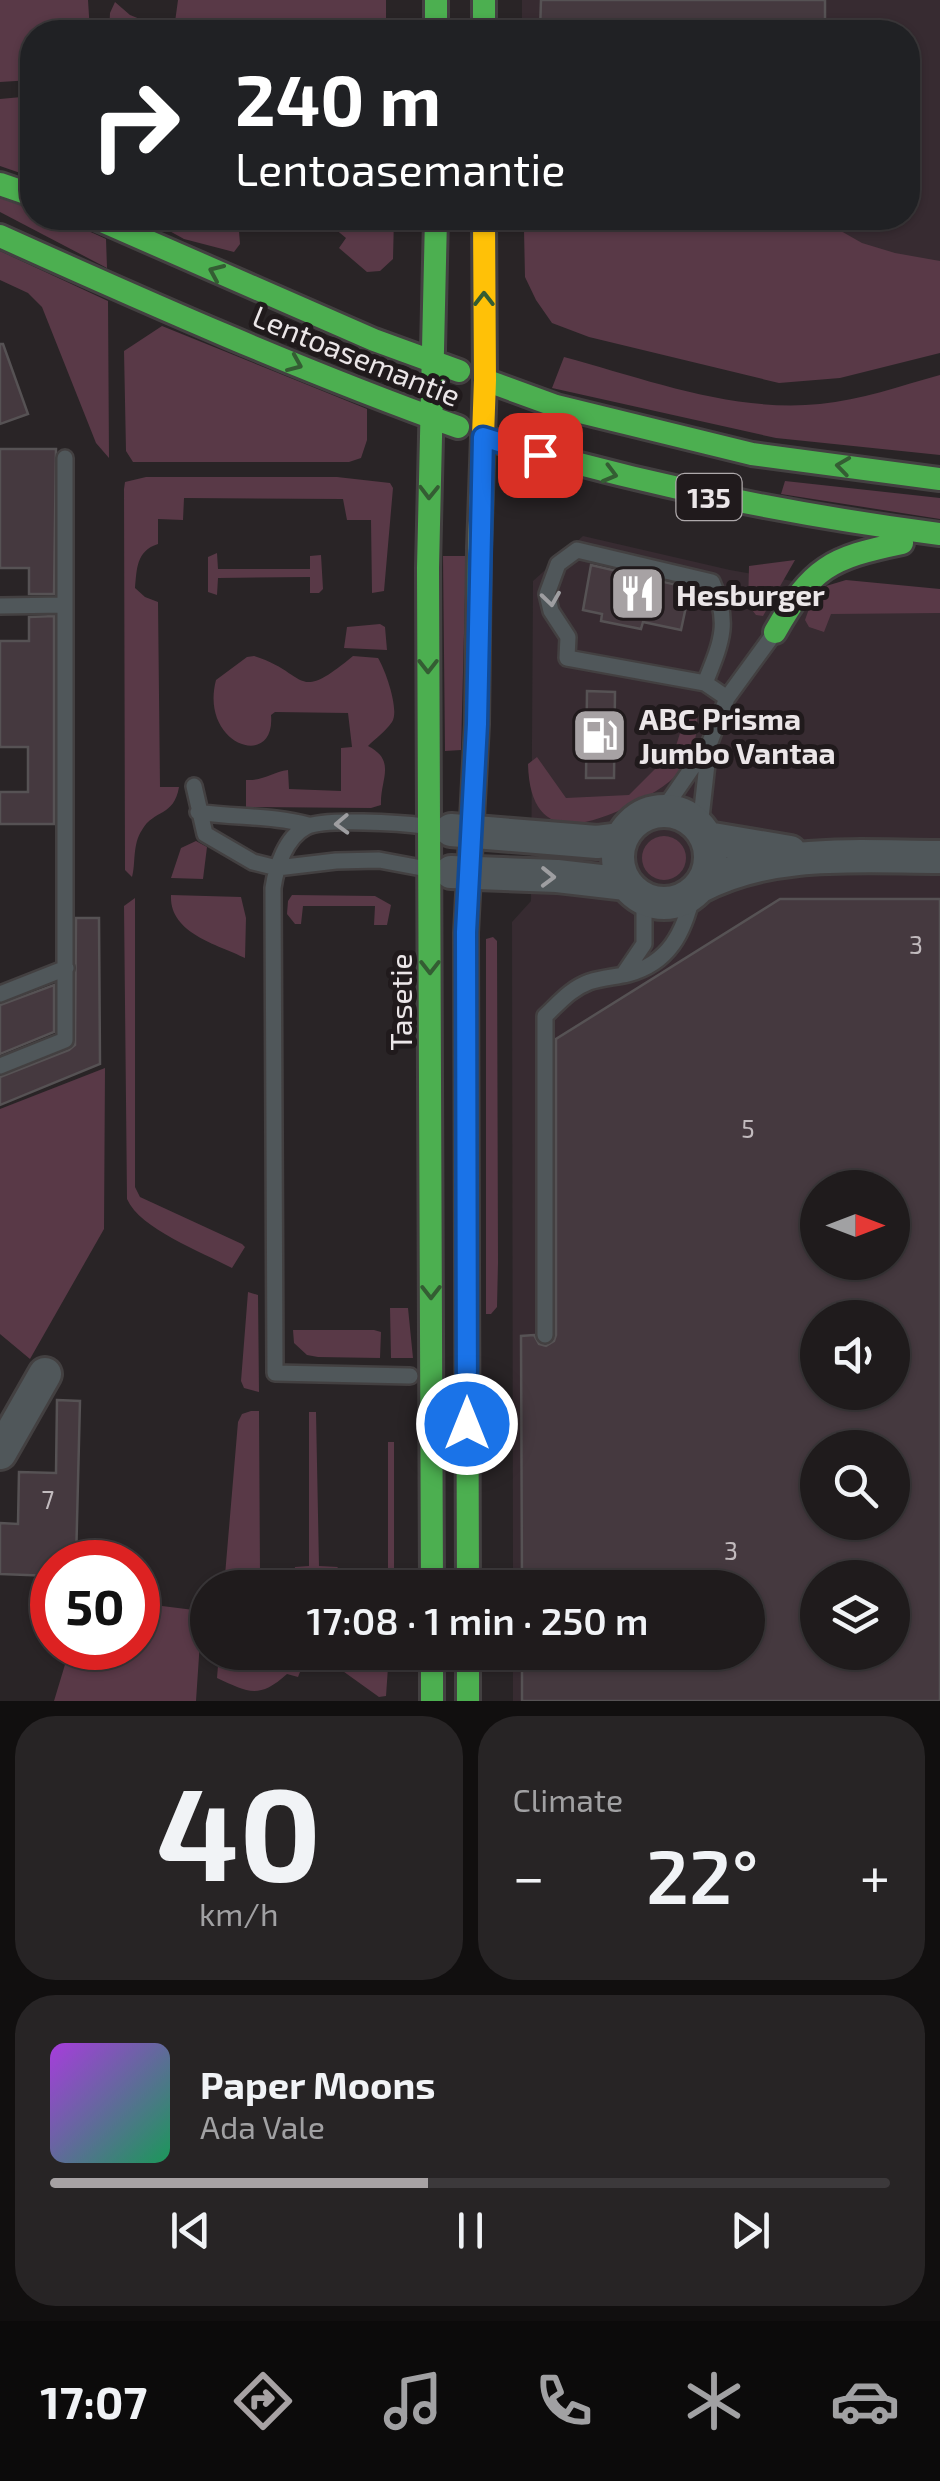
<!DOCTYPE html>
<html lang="en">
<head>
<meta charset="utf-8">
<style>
  body { margin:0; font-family:"Exo 2",sans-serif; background:#272425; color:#f1f3f6; height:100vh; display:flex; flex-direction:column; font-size:38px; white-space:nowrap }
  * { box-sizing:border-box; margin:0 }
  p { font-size:32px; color:#a1a1a3 }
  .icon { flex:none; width:55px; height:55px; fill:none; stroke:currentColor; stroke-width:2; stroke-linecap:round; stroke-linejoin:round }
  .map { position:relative; height:1701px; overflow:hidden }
  .details { display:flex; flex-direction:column; gap:15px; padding:15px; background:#110f0f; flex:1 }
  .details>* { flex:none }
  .guide { position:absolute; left:20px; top:20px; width:900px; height:210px; border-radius:40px; box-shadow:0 2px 8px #0004,0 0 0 2px #3c393b; background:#202124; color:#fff; overflow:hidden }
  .needle { width:65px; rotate:90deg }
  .buttons { position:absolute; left:800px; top:1170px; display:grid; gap:20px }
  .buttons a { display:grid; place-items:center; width:110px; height:110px; border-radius:50%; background:#1f1b1c; box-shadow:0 2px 8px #0004,0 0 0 2px #3c393b; font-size:50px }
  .speed { position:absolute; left:30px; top:1540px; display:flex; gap:20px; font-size:50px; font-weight:700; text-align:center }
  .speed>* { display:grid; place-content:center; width:130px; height:130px; border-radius:50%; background:#1f1b1c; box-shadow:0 2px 8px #0004,0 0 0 2px #3c393b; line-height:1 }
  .speed .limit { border:15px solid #d22; background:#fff; color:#111 }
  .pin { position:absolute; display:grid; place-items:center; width:85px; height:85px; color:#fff; margin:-42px; border-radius:20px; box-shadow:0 5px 15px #0006 }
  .me { position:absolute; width:110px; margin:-55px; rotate:0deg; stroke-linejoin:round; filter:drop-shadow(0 0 8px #0008) }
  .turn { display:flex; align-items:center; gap:35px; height:210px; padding:0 50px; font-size:45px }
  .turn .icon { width:130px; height:130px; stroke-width:2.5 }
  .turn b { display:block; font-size:70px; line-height:85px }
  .big { font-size:75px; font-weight:600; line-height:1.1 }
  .details .widget { flex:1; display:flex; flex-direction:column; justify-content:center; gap:15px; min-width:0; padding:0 35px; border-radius:40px; background:#272425 }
  .details .dial { align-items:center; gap:0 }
  .dial b { font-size:130px; line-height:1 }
  .song { display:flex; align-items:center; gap:30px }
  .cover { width:120px; height:120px; border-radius:15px; background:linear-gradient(135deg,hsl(280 70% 55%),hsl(150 70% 35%)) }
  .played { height:10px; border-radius:5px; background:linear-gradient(90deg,#a7a2a4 45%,#3c393b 45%) }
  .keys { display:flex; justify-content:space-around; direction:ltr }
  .heat { display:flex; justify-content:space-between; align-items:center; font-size:55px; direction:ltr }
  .details .tiles { flex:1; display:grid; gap:15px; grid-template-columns:1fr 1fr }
  .widget:last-child { grid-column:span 2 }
  .trip { position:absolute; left:190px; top:1570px; width:575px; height:100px; border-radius:50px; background:#1f1b1c; box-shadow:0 2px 8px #0004,0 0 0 2px #3c393b; font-weight:600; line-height:100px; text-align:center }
  .tabs { display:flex; height:160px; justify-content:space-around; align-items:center; background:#0c0b0b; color:#a1a1a3 }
  .tabs .icon { width:70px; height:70px }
  .tabs .active { color:#a7a2a4 }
  .tabs b { font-size:45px; color:#f1f3f6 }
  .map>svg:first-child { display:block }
  .built { fill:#372b31; fill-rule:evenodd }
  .green { fill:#593947 }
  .building { fill:#45393f; stroke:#565254; stroke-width:2.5; fill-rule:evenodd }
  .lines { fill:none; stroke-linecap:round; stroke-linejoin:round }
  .lane-casing { stroke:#434041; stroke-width:20 }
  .street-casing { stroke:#434041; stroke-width:38 }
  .fast-casing { stroke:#434041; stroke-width:28 }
  .slow-casing { stroke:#434041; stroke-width:28 }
  .lane { stroke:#50575a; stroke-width:15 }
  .street { stroke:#50575a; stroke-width:32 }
  .fast { stroke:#4caf50; stroke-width:22 }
  .slow { stroke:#ffc107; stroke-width:22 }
  .oneway { stroke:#345d33 }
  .oneway2 { stroke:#9e9ea1 }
  .route-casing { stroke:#114b97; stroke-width:25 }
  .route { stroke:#1a73e8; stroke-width:18 }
  .labels { text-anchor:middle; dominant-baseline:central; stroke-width:10; stroke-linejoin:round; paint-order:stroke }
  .number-label { font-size:25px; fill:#c2bbbe }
  .shield { fill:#201a1c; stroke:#aea9ab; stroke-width:2.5 }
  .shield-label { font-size:28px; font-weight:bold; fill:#ebe6e8 }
  .street-label { font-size:30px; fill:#ebe6e8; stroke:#201a1c }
  .poi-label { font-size:30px; font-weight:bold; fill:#ebe6e8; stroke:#201a1c; text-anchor:start }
</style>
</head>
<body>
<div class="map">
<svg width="940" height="1701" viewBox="0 0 940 1701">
  <rect width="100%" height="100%" fill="#292426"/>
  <path class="built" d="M522,0H940V266L654,218H908V32H522Z
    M583,536L730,570L827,587L940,595V1701H513V1653L748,1652V1588L513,1587L512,922L531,901L533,581ZM818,1188H892V1262H818ZM818,1318H892V1392H818ZM818,1448H892V1522H818ZM818,1578H892V1652H818Z"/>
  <path class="green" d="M0,0H88L90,32H32V80L0,82Z
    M178,0H386V32H109L110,13L115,2L130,15L162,28L175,22Z
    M32,96V177L0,166V99Z
    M0,198L32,208V218H60L106,239L107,268L0,212Z
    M146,218H238L240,244L234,252L184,239Z
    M322,218H394L393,259L380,271L367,272L339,248L346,238Z
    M533,218H818L862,243L895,253L940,261V353L840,378L779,383L589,337L552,323L536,300L525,277L524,230L533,228Z
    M0,251L108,301L109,458L96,443L42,307L28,293L0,280Z
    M162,326L367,409V440L361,458L349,462H133L126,451L124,351Z
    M564,357C646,379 734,413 820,404C861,400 900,386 940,375V455L776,438L552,388Z
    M146,477H337L390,483L393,488L384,591L372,593L371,520H347L343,499L184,498L183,520L158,519V544C136,551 137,569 135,588L145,597L158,602L160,787H179C174,817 154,809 142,830C132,845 136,864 132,877L125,870L124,489L125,482Z
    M785,481L940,498V519L781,494Z
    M217,553L218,569H310V556L321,555L323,589L319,593H310V577L218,578L217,595L208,592V557Z
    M443,556H466L461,750L445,751Z
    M795,560L763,616L756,615L748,605L749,566Z
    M846,580L940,589V613L831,614L824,632L809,627L805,620L816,589Z
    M380,624L385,627L387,650L344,648L347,627Z
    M254,656C309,673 294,705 353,656L378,658C385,669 400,710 392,722C386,731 375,739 368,746C397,761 380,779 381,805L371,808L246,807V780C264,781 272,772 288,770L289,789L341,791V748L352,747L348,713L275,712L271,715C276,771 199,745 216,680L247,657Z
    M692,709L697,714C698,729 695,746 688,760C676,781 654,793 633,804C581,830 530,841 528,764L537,757L566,798L629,795L675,749L687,711Z
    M642 858a22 22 0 1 1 44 0a22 22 0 1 1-44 0Z
    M196,841L207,847L203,879L171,878L181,848Z
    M171,895L241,897L246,918L245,958C216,944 169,933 171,895Z
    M292,895L375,896L391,905L387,925H374L375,906H303L301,924H295L287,914L288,901Z
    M135,898V1187L140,1197L242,1244L245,1247L232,1268C202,1252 140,1229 127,1199L124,906Z
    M493,937L497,941L498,1262L497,1307L491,1314H486V939Z
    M105,1068L104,1229L30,1359L0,1334V1109Z
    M248,1292L258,1295L259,1392L244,1388L241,1381Z
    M390,1308H408L413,1358H391Z
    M293,1330H374L381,1332L380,1358L318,1357L307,1355L294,1343Z
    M251,1411H259L260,1576L267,1587H224L238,1422L242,1414Z
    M309,1412H316L319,1566L338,1567L333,1574L294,1576L295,1567L309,1566Z
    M388,1442H394V1587H380L388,1578Z
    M138,1603L202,1611L196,1701H54L70,1648H138Z
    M219,1653H302V1667L298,1677L287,1674C258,1700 248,1692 217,1678Z
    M331,1653H389L386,1696L379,1697L333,1664Z"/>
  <path class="building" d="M541,0H825V32H540Z
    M0,344H3L28,414L0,424Z
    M0,449H56L54,594H29V568H0Z
    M591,565L690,588L681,630L643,622L641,629L601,621L602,614L583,610Z
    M54,616V824H0V792H28V747H0V641H29V617Z
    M587,691L615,692L614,778H586Z
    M780,899H940V1701H522V1652H748V1588H522L521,1336L534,1335L539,1344L546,1346L554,1341L556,1335V1039ZM818,1188H892V1262H818ZM818,1318H892V1392H818ZM818,1448H892V1522H818ZM818,1578H892V1652H818Z
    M76,918H99L100,1064L0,1105V1077L69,1050L75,1045Z
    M54,985V1032L0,1054V1005Z
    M57,1400L80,1401L76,1562H52V1576L0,1574V1523L18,1524L19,1472L56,1473Z"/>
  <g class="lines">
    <defs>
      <path id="lane" d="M0,606L65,605
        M705,683C721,643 731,623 712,582L577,550L558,564L547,594L551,611L568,637L567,658L705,683L727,698
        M194,786L205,834L253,862L277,868L336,861L379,860L427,869
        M663,810L710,742L727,698L773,635
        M198,812C235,818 272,815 308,825
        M700,827L709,746
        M623,975L644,944V899
        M0,994L66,968
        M0,1066L65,1040V458
        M545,1335V1016C559,1003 570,989 589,982C601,978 615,977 628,974C669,963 684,933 693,893
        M410,1376L275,1373L273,888C276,867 286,837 306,827C324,818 402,823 424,826"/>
      <path id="street" d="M618 857a46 46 0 1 1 92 0a46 46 0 1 1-92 0Z
        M451,830L597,842L621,839
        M707,838L790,852
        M451,872L557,876L626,884
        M699,887C772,848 860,857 940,857
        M0,1453L45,1374"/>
      <path id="fast" d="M436,0V32
        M484,0V32
        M0,184L32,195
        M95,218L374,340L459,371
        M0,236C151,304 302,371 458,427
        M485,380L556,406L752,454L940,479
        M483,437C633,482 784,514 940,534
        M775,632C812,567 830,558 902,543
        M432,1588L428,568L436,218
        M468,1588L466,933L477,724L479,549
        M432,1652V1701
        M468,1652V1701"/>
      <path id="slow" d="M479,549L485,380L484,218"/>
    </defs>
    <use href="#lane" class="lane-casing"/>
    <use href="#street" class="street-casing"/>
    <use href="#fast" class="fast-casing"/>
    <use href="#slow" class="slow-casing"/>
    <use href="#lane" class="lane"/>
    <use href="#street" class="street"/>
    <use href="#fast" class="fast"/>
    <use href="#slow" class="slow"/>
  </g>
  <defs><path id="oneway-chevron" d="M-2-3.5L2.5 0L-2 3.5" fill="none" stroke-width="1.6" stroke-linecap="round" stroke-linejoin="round" transform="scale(2.5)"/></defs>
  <g class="oneway">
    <use href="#oneway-chevron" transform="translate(216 272) rotate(-156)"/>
    <use href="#oneway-chevron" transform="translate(484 299) rotate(-90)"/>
    <use href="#oneway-chevron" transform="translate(295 364) rotate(23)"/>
    <use href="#oneway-chevron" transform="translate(843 466) rotate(-172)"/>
    <use href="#oneway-chevron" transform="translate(610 474) rotate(15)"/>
    <use href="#oneway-chevron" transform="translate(429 492) rotate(91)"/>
    <use href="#oneway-chevron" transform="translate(428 666) rotate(90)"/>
    <use href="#oneway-chevron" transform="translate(430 967) rotate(90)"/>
    <use href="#oneway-chevron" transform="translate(431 1292) rotate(90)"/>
  </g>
  <g class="oneway2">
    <use href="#oneway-chevron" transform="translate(551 599) rotate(82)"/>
    <use href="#oneway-chevron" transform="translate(342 824) rotate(178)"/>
    <use href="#oneway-chevron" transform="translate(548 877) rotate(1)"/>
  </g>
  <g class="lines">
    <defs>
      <path id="route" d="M467,1424L466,932L477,724L483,437L540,455"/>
    </defs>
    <use href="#route" class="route-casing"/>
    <use href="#route" class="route"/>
  </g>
  <defs>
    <symbol id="restaurant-square" viewBox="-11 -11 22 22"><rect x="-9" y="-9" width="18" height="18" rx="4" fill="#a7a2a4" stroke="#201a1c"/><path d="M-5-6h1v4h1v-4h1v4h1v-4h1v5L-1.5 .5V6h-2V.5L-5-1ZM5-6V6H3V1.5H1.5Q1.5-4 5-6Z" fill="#fff"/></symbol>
    <symbol id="fuel-square" viewBox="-11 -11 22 22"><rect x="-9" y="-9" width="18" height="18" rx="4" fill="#a7a2a4" stroke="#201a1c"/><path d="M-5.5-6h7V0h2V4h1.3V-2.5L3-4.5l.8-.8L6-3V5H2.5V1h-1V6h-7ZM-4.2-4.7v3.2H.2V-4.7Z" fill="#fff"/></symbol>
  </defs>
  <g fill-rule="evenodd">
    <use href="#restaurant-square" x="606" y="562" width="63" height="63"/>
    <use href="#fuel-square" x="568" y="704" width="63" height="63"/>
  </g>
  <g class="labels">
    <g class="number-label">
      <text x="916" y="944">3</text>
      <text x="748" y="1128">5</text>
      <text x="48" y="1499">7</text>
      <text x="731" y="1550">3</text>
    </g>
    <rect class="shield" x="676.5" y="474" width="65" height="46" rx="8"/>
    <g class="shield-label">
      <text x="709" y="497">135</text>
    </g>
    <g class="street-label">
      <text transform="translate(357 355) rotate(22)">Lentoasemantie</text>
      <text transform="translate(400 1002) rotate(-90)">Tasetie</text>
    </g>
    <g class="poi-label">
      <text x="676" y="594">Hesburger</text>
      <text x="639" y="718">ABC Prisma<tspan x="639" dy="34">Jumbo Vantaa</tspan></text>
    </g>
  </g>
</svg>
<div class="buttons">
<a><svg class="needle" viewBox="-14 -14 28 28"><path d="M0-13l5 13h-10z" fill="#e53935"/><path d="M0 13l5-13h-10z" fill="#a1a1a3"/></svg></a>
<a><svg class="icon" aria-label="sound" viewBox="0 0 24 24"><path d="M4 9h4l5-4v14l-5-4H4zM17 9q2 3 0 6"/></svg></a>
<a><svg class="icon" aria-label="search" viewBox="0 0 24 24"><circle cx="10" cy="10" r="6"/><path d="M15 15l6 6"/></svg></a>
<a><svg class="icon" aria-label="layers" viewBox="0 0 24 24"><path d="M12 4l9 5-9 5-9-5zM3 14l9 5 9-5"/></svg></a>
</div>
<div class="speed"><div class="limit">50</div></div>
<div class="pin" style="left:540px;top:455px;background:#d93025"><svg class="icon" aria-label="arrive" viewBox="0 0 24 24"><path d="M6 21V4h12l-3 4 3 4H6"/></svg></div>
<svg class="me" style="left:467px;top:1424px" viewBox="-20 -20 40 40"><circle r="17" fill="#1a73e8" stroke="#fff" stroke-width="3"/><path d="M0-11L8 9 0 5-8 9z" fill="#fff"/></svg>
<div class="trip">17:08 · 1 min · 250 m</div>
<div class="guide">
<div class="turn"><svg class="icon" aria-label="right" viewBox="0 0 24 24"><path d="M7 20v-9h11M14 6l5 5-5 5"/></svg><div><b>240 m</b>Lentoasemantie</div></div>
</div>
</div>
<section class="details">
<div class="tiles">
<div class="widget dial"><b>40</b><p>km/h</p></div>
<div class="widget"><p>Climate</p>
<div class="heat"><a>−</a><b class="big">22°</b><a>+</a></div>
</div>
<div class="widget">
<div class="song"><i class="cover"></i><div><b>Paper Moons</b><p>Ada Vale</p></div></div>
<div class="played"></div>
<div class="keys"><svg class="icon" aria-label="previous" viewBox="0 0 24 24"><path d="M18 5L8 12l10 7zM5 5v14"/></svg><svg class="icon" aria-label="pause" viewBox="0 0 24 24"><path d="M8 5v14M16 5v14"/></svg><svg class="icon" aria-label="next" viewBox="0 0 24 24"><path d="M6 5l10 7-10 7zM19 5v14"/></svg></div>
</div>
</div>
</section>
<nav class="tabs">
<b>17:07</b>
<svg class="icon active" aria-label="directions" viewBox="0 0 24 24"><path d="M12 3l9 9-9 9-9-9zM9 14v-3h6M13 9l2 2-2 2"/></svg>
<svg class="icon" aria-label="music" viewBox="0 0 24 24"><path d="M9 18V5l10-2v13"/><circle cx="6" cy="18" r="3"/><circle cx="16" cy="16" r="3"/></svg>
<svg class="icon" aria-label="phone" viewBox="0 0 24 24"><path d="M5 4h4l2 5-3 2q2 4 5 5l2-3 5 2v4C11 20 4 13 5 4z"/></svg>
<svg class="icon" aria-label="climate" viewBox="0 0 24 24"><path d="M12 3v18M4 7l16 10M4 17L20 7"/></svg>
<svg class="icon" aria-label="car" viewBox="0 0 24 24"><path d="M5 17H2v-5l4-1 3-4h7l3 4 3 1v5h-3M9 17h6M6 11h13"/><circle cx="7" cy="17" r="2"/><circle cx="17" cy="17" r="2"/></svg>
</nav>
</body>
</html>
